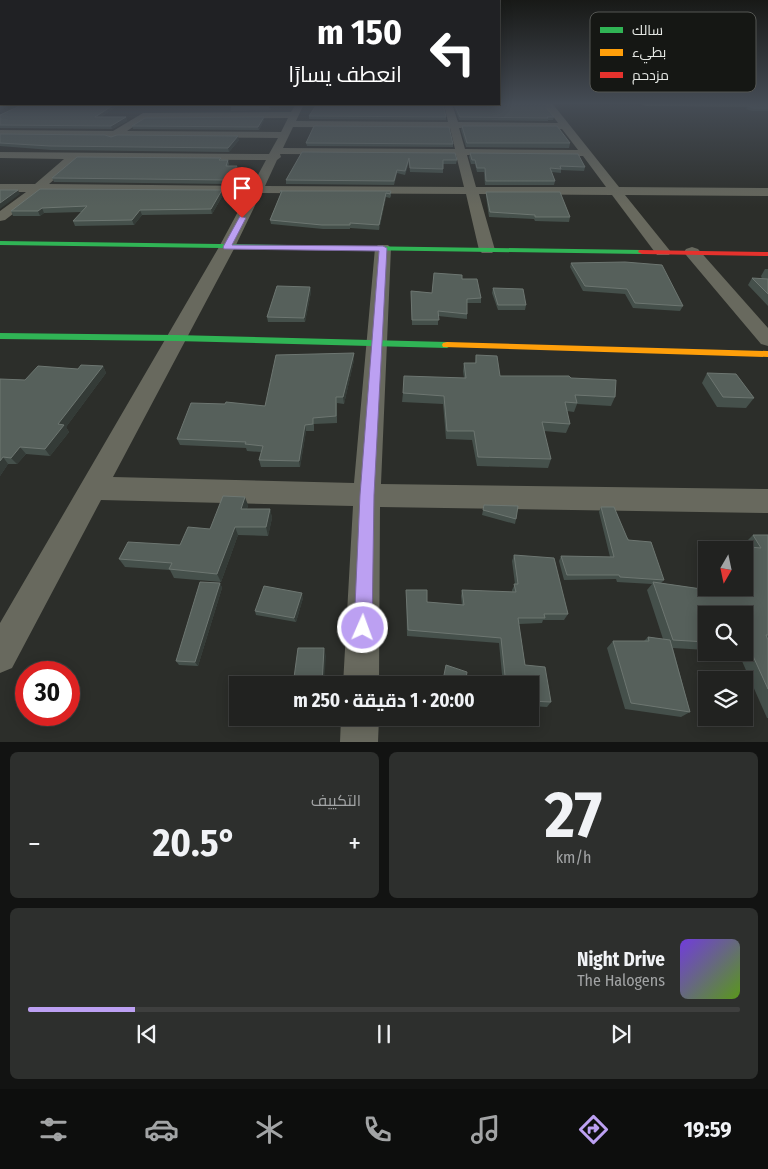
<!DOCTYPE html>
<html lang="ar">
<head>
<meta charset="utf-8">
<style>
  body { margin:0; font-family:"Fira Sans Condensed",Cairo,sans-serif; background:#2d2f2d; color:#f1f3f6; direction:rtl; height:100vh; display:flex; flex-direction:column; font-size:19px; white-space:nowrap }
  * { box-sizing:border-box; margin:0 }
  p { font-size:16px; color:#a2a4a5 }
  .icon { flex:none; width:28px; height:28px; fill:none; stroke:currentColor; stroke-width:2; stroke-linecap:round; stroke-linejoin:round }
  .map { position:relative; height:742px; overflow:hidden; direction:ltr }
  .sheet { display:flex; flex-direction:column; gap:10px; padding:10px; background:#121312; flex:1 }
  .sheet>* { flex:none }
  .hud { position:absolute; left:0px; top:0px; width:500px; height:105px; box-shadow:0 2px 12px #0003,0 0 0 1px #3e3f3e; direction:rtl; background:#202124; color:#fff; overflow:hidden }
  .needle { width:32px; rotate:189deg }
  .buttons { position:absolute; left:698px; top:541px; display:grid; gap:10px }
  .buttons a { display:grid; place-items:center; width:55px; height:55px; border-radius:0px; background:#212220; box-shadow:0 2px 12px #0003,0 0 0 1px #3e3f3e; font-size:25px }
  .speed { position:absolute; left:15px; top:661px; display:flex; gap:10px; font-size:25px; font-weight:700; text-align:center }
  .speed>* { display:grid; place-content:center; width:65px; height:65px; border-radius:50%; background:#212220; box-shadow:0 2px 12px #0003,0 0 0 1px #3e3f3e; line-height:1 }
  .speed .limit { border:8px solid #d22; background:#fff; color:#111 }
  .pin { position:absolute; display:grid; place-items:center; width:42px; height:42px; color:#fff; margin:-51px -21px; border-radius:50% 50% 50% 0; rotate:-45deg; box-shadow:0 0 5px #0007 }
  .pin .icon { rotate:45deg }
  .me { position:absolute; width:55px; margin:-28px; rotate:2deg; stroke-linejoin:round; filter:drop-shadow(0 0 4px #0008) }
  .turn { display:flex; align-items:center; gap:18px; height:105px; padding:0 15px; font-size:22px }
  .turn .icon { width:65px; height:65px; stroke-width:2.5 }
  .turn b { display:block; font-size:35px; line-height:42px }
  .big { font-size:38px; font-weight:700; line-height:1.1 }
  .sheet .card { flex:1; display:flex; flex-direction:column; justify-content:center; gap:8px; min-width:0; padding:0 18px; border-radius:8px; background:#2d2f2d }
  .sheet .dial { align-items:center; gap:0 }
  .dial b { font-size:65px; line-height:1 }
  .song { display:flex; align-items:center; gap:15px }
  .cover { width:60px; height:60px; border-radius:8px; background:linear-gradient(135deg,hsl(260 70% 55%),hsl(90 70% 35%)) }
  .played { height:5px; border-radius:2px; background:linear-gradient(90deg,#bca0f2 15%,#3e3f3e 15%) }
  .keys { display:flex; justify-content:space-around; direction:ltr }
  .heat { display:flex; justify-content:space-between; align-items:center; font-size:28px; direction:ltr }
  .sheet .tiles { flex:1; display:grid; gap:10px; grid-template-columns:1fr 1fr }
  .card:last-child { grid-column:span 2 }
  .trip { position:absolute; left:229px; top:676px; width:310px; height:50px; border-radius:0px; background:#212220; box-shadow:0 2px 12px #0003,0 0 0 1px #3e3f3e; font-weight:700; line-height:50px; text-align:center; direction:rtl }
  .tab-bar { display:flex; height:80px; justify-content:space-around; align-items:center; background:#0d0e0d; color:#a2a4a5 }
  .tab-bar .icon { width:35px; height:35px }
  .tab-bar .current { color:#bca0f2 }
  .tab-bar b { font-size:22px; color:#f1f3f6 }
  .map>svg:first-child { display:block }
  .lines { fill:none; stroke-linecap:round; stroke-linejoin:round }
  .street { fill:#68695e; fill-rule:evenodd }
  .fast { fill:#30b455; fill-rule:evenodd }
  .slow { fill:#ff9f0a; fill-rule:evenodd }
  .jam { fill:#e5322d; fill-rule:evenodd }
  .wall { fill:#45504b }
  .shaded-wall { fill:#343b37 }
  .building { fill:#56605b; stroke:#6d7671 }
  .route { fill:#bca0f2; stroke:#7a689d }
  .key { fill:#151714; stroke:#545653; stroke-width:1 }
  .key-label { font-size:14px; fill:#e6e9e5 }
</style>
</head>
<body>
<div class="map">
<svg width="768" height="742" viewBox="0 0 768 742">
  <rect width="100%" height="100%" fill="#2c2e2a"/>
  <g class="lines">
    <path class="street" d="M543,103H552L619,187L768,188V196L625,195L671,252L669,255H657L612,195L479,194L495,250L492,253H482L479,250L466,194L261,193L235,247L113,477L354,483L375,248L378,245H388L391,248L381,484L768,489V513L380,507L379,685H343L353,506L101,500L12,668L0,673V623L219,247L248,193L42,192L5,220L0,221V211L26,192H0V184H35L64,159L0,158V152L269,154L278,138L118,137L112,139L107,137L0,136V130L113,131L143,113L291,112L296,104H304L296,121L448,122L444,104H452L458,122L558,123ZM288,118L281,132L127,131L145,119ZM293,127L450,128L455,149L283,148ZM459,128L562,129L578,150L465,149ZM280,154L456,155L464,187L265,186L277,160L281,157ZM467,155L583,156L606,187H476ZM78,159L266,160L252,186L49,184Z
      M641,103H768V107L645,106Z
      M692,247L698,249L768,328V346L761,344L686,255L684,252L686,249Z
      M341,718H379L378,742H340Z"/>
    <path class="fast" d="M0,241L642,250L646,252L642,254L0,245Z
      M0,333L176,335L447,342L452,345L447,348L176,341L0,339Z"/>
    <path class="slow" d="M447,342L768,351V357L443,347L442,345L443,343Z"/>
    <path class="jam" d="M639,250L768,252V256L642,254L638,252Z"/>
  </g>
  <path class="wall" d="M24,104H120L101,117H126L127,121L112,129L0,128V115Z
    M453,104H499L554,117L553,120H548V121L459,120Z
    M272,105L270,110L231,111V107Z
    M748,106H768V111H752L746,109Z
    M309,116L446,117V120L309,119Z
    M264,117V120L259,130L133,129L132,126Z
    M462,126L570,143L569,148L466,147L461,130Z
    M0,134L111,137L239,140L229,152L51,150L0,146Z
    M306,143L453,144V147L307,146Z
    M302,152L457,160L456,164H443V173L410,172L409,162L405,175L397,173L394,185L286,184V180Z
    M470,153L585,167L584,171L561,170V173L552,172L555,181L554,185H485L484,172H477L475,164H471L469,157Z
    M221,158V160H228L229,164L228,166H237L238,170L229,184L54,182L52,178Z
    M222,190L223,195L212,214L142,215L134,225L75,226L73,221L82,212L44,213L40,216H13L11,211Z
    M280,191H391V196L390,198L386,197L379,230L350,228V229H323L271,224L270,220L280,195Z
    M486,192L570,217L569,222L535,221L534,219L489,217L486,196Z
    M571,263L683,306L680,311L633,308L625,294L583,291L570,267Z
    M765,269H768V306L748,285L752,278L762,279L761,276Z
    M462,279L481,298V303H467V319L438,316V325H412L411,291L432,293Z
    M310,287L311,292L305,322H268L267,317Z
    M493,288L526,305L525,310H498L492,293Z
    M354,353V360L344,404L337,403V423L314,424V431H306L300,467H261L259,460L261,452L247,451L246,448L180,445L177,439L265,406Z
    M476,355L500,376L571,378L615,397L611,406L577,404L574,412L567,411L570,424L566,433L544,431L551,459L548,468L477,466L472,440L446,439L443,404L402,402L403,393L464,378L463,371L464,363H475Z
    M103,366L106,373L66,427L69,432L50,456L26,454L17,464H8L0,476V379L25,380L78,369Z
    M707,373L754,398L746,408L717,407L702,383Z
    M248,505L247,509H270L272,518L268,536L238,535L221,582L174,578L170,570L125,567L119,559L180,545L210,529Z
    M484,505L516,519L515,524L482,515Z
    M601,507L664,580L661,583L737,594L734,588H744V550H723L727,545L747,547L745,543L753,535H768V718H767L738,652H744V615H706V650L673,648L690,712L681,717L625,709L607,648L613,641H644L648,637L663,639L647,590L652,584L617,582L616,579L564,580L559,561L561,556L610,557L599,512Z
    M514,555L568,614L564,620H543L542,623L519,624L525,665L551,702L547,707L530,706V685H503L499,643L407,636L406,590L427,602L462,605L461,596L462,590L512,592V590L515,584L512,561Z
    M220,583L222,588L198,666L179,665L176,661Z
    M303,598L296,622L256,615L255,611Z"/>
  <path class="shaded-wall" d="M6,104H14L0,110V106Z
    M115,104H120L96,120L95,117Z
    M271,104H272V105L270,110L269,107Z
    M126,117L127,121L112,129L111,126Z
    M264,117V120L259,130L258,127Z
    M238,136L239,140L229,152L228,148Z
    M237,166L238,170L229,184L228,180Z
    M18,190L20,194L0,209V203Z
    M222,190L223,195L212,214L211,209Z
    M386,193V197L379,230V225Z
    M42,208L44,213L40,216L38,211Z
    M140,210L142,215L134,225L132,220Z
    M310,287L311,292L305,322L304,318Z
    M354,353V360L344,404L343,397Z
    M103,366L106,373L66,427L69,432L50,456L45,449L58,424Z
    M305,425L306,431L300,467L299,461Z
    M20,447L26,454L17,464L11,458Z
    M3,457L8,464L0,476V461Z
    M245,497L248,505L244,517L241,509Z
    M270,509L272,518L268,536L266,527Z
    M235,527L238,535L221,582L217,574Z
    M220,583L222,588L198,666L195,662Z
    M302,593L303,598L296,622L294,618Z
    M324,648L326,656L324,685H322Z"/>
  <path class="building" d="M0,103L1,104H6L0,106Z
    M499,103H542L554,117H547L548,118L460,117L454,104H499Z
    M24,104H115L95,117H126L111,126L0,125V115Z
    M233,104H271L269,107H231Z
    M317,104H443L446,117L309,116Z
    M748,106H768V108H753Z
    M264,117L258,127L132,126L145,118Z
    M314,126L449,127L453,144L306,143Z
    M462,126H557L570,143H467Z
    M0,134L105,135L111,137L117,135L238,136L228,148L50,146L0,143Z
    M302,152L455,153L457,160H443V169L410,168L409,158L405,171L397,170L394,181L286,180Z
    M470,153L578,154L585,167L560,166L561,169L550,168L555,181H486L485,168H477L475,160H472Z
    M77,157L221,158L219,160H228L226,166H237L228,180L52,178Z
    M40,189L222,190L211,209L140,210L132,220L73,221L87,206L42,208L38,211H11Z
    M0,190H18L0,203Z
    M280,191H391L390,194L386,193L379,225L350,223V225H322L270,220L282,191Z
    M486,192H560L570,217H535V215L490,212Z
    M625,262L662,265L683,306L635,303L627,289L585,286L571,263Z
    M434,273L462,275V279H477L481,298L467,299V314L438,311L439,320H412L411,291L432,293Z
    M752,278L768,279V294Z
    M277,286L310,287L304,318L267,317Z
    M493,288L523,289L526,305H498Z
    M354,353L343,397H336V416L313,418V424L305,425L299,461L259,460L263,446L245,444L246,442L177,439L191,403L225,404L226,402L265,406L276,355Z
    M476,355L497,356L500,376H569L571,378L616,380L615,397L575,395L577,403L565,402L570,424L542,422L551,459L478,457L474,431H447L444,396L403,393L404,376L466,378L464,363H476Z
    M81,365L103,366L58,424L64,425L45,449L20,447L11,458L3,457L0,461V379L25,380L38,366L78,369Z
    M707,373L736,374L754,398L723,397Z
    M223,496L245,497L241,509H270L266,527H235L217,574L169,569L172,563L119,559L128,542L180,545L188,527L210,529Z
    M484,505L518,506L516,519L483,510Z
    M601,507H614L628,540L651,542L664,580L620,577L619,575H567L561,556L614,557Z
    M753,535H768V635H766L768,640V689L748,645L744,644V615H706V642L673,640L653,582L750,596L744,582V550H730L727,545L761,548Z
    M514,555L554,558L568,614H544L545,618H518L525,665L545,667L551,702L530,701V685H506L501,638L408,630L406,590H427V602L464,605L462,590L516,592L514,584H518Z
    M200,582L220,583L195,662L176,661Z
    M264,586L302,593L294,618L255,611Z
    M648,637L670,640L690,712L631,703L613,641H649Z
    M298,648H324L322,685H293Z
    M446,665L467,672L465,685H442Z"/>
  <linearGradient id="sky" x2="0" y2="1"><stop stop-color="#181917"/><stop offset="0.5" stop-color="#454c55"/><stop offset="1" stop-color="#454c55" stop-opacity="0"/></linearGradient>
  <rect width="768" height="207" fill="url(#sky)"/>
  <path class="route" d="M240,216L246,218L232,245L383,246L387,248L374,495L372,628L369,634L363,637L356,634L354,628L360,495L379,251L224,249L223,247Z"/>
  <rect x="590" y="12" width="166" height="80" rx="8" class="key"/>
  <rect x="600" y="27" width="23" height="6" fill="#30b455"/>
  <rect x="600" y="49" width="23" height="7" fill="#ff9f0a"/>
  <rect x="600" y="72" width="23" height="6" fill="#e5322d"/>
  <g class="key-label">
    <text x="632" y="35">سالك</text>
    <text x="632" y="57">بطيء</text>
    <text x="632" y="80">مزدحم</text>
  </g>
</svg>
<div class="buttons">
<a><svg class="needle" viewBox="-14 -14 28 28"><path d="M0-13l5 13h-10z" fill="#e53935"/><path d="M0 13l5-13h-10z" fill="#a2a4a5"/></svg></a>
<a><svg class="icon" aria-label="search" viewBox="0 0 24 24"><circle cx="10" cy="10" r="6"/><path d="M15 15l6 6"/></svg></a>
<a><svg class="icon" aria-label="layers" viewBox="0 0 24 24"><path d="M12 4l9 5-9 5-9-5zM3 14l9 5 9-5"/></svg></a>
</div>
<div class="speed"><div class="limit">30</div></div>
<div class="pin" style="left:242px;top:218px;background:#d93025"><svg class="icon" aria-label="arrive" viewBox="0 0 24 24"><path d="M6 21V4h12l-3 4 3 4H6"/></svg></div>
<svg class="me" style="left:363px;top:628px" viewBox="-20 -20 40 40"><circle r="17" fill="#bca0f2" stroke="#fff" stroke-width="3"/><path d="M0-11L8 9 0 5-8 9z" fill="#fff"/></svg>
<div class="trip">20:00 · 1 دقيقة · 250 m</div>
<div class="hud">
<div class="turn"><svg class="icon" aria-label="left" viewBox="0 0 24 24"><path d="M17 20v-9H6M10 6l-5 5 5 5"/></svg><div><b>150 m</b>انعطف يسارًا</div></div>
</div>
</div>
<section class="sheet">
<div class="tiles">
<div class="card dial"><b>27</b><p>km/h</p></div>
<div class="card"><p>التكييف</p>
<div class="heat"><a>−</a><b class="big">20.5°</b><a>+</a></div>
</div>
<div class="card">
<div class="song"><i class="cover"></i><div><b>Night Drive</b><p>The Halogens</p></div></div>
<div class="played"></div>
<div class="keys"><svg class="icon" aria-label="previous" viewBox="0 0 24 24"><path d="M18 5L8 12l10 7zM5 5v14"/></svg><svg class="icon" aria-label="pause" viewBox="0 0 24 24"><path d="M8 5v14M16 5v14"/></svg><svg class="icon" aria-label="next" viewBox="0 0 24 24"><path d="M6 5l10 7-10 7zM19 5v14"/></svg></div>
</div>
</div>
</section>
<nav class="tab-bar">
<b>19:59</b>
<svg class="icon current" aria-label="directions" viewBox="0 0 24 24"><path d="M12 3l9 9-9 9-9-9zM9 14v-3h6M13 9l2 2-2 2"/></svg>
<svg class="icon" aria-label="music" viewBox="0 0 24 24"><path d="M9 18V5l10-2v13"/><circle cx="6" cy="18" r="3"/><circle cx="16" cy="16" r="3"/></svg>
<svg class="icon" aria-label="phone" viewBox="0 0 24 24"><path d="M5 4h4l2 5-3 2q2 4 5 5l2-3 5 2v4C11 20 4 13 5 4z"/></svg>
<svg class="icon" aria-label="climate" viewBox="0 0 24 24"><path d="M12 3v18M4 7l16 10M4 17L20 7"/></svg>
<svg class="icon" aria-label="car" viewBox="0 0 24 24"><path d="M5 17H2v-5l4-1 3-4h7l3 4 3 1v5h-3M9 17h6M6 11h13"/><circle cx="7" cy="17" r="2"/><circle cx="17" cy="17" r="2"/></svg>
<svg class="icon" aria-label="filters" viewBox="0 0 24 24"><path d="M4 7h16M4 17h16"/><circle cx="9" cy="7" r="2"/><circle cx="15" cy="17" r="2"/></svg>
</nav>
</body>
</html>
